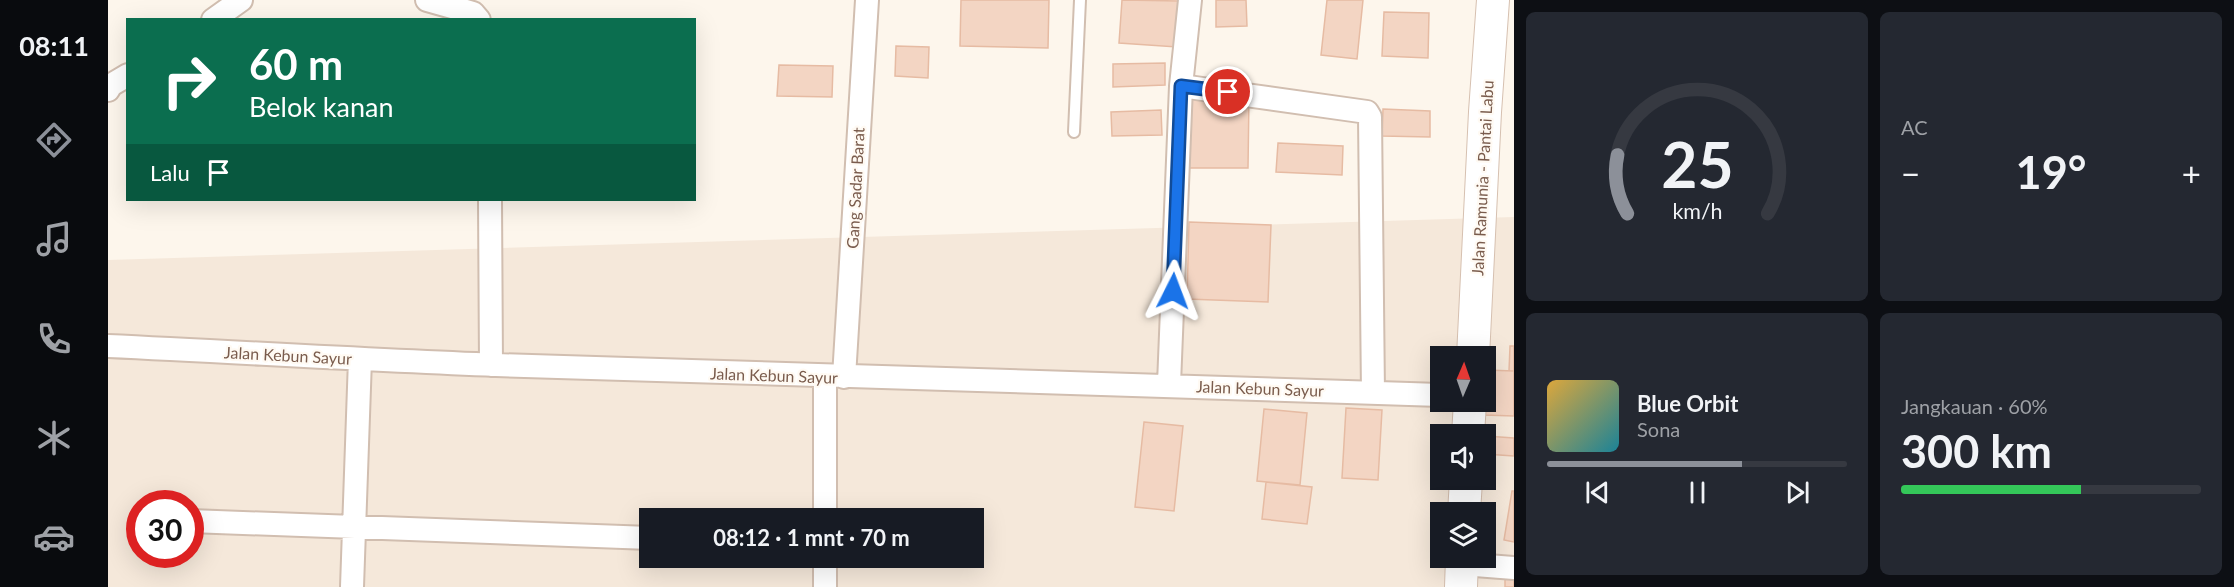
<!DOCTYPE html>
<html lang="id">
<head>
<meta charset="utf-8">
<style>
  body { margin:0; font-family:Lato,sans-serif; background:#242831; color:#f1f3f6; height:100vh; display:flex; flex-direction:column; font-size:22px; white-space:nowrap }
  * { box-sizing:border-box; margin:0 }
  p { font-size:20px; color:#9ea1a6 }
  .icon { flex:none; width:33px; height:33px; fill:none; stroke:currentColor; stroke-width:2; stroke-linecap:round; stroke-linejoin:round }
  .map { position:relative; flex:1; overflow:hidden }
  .panel { display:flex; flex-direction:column; gap:12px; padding:12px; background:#0d0f14; width:720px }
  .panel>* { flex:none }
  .banner { position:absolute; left:18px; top:18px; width:570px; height:183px; border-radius:0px; box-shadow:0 6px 24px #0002; background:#0b6e4f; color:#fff; overflow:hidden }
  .needle { width:39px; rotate:2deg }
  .fabs { position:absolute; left:1322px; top:346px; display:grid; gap:12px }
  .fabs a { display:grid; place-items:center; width:66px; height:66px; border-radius:0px; background:#171b24; box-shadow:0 6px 24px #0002; font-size:30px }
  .speed { position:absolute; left:18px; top:490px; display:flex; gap:12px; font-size:30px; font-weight:700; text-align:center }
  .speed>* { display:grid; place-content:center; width:78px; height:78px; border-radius:50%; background:#171b24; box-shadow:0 6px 24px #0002; line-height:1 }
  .speed .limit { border:9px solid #d22; background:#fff; color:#111 }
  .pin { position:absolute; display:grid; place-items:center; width:51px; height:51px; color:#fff; margin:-26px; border:3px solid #fff; border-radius:50%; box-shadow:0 2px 6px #0007 }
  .me { position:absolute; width:66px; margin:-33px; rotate:3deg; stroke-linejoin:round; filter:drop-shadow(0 0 4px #0008) }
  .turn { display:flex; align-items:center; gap:21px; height:126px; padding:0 24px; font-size:27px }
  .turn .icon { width:78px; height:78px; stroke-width:2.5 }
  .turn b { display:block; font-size:42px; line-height:51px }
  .then { display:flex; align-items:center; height:57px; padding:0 24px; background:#0003; gap:12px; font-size:22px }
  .big { font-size:45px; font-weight:700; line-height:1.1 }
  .panel .widget { flex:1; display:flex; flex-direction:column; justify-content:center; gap:9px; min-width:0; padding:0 21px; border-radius:9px; background:#242831 }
  .panel .dial { align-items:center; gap:0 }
  .dial svg { height:156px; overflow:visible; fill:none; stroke:#363941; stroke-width:7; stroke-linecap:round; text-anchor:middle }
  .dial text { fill:#f1f3f6; stroke:none }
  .song { display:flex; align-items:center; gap:18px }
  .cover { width:72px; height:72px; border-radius:9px; background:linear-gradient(135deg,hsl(40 70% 55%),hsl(190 70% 35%)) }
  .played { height:6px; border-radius:3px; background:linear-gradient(90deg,#8c9099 65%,#363941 65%) }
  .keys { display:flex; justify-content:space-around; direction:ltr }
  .heat { display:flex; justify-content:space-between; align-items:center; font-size:33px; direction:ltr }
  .charge { height:9px; border-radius:4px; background:linear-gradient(90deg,#34c759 60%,#363941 0) }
  .panel .tiles { flex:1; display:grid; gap:12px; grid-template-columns:repeat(2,1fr) }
  .trip { position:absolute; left:531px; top:508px; width:345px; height:60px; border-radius:0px; background:#171b24; box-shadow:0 6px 24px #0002; font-weight:700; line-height:60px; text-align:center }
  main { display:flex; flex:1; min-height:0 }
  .menu { display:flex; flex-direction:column; width:108px; justify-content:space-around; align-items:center; background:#090b0e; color:#9ea1a6 }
  .menu .icon { width:42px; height:42px }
  .menu .current { color:#8c9099 }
  .menu b { font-size:27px; color:#f1f3f6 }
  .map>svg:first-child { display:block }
  .residential { fill:#f5e8da; fill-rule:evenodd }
  .building { fill:#f3d5c3; stroke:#e6bba3; stroke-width:1.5 }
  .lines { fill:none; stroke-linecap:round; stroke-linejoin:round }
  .service-casing { stroke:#d1beb0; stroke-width:14 }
  .minor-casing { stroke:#d1beb0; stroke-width:26 }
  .secondary-casing { stroke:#d6c0b0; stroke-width:34 }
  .service { stroke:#fff; stroke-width:10 }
  .minor { stroke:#fff; stroke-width:22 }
  .secondary { stroke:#fff; stroke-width:32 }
  .route-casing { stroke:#114b97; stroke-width:15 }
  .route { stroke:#1a73e8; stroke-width:10 }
  .labels { text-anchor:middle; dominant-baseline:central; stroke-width:4.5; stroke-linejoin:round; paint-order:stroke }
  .street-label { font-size:16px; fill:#7a5c4d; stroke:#fffaf3 }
</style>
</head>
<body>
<main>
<nav class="menu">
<b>08:11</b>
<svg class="icon current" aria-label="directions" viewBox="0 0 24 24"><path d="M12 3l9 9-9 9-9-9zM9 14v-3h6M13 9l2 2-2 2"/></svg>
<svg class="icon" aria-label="music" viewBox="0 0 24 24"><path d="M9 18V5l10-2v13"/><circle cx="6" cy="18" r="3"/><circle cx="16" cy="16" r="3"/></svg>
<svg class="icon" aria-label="phone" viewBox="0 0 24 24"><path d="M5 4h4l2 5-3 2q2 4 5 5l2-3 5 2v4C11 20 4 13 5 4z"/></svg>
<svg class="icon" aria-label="climate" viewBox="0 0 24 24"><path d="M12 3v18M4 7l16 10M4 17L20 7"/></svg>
<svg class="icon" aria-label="car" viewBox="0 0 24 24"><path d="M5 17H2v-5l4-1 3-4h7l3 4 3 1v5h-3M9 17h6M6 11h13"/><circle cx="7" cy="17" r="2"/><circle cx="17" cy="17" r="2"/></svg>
</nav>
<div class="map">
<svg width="1406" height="587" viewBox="0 0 1406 587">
  <rect width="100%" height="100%" fill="#fdf6ec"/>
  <path class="residential" d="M1406,217V587H0V260ZM1332,357H1377V402H1332ZM1332,435H1377V480H1332ZM32,504H82V555H32ZM1332,513H1377V558H1332ZM542,519H866V558H542Z"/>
  <path class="building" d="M853,0H941L940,48L852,46Z
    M1014,0L1072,1L1069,47L1011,43Z
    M1108,0H1138L1139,26L1108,27Z
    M1219,0H1255L1249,59L1213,55Z
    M1276,12L1321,13L1320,58L1274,56Z
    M788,46L821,47L820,78L787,76Z
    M1057,63V85L1005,87V64Z
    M671,65L725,66L724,97L669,96Z
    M1081,96L1141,97L1140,168H1080Z
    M1275,109L1322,111V137L1274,136Z
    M1053,110L1054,135L1004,136L1003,112Z
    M1170,143L1235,146L1234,175L1168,172Z
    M1081,222L1163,225L1160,302L1079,299Z
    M1402,346H1406V371H1401Z
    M1378,370L1406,371V416L1376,415Z
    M1238,408L1274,410L1270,480L1234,478Z
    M1156,409L1199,413L1192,485L1149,481Z
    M1036,422L1075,426L1066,511L1027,507Z
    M1378,436L1406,438V456L1377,454Z
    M1158,482L1204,487L1199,524L1154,519Z
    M1404,491H1406V542L1396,540Z
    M1397,575H1406V587H1397Z"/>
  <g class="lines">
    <defs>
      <path id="service" d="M966,132L972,0"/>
      <path id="minor" d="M319,0L365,13L371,20
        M105,20L133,0
        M1073,86L1259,112L1262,117L1265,393
        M0,90L3,85L20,75
        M382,200L383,365
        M0,346C129,352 259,360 388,365C703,376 1017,383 1332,395
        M717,377V519
        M736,377L759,0
        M1061,384L1073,86L1082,0
        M82,521L542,538
        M717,558V587
        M1354,564L1406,568
        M244,587L252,359"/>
      <path id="secondary" d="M1365,357L1377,112L1385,0
        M1360,435L1362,402
        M1356,513L1358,480
        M1353,587L1354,558"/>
    </defs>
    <use href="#service" class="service-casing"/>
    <use href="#minor" class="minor-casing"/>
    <use href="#secondary" class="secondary-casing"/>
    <use href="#service" class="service"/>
    <use href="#minor" class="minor"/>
    <use href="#secondary" class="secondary"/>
  </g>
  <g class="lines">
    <defs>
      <path id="route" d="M1065,291L1073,86L1120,92"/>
    </defs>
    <use href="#route" class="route-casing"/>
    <use href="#route" class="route"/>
  </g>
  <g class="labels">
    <g class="street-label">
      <text transform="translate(1374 178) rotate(-87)">Jalan Ramunia - Pantai Labu</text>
      <text transform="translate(747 188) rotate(-87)">Gang Sadar Barat</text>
      <text transform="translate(180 355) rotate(3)">Jalan Kebun Sayur</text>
      <text transform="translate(666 375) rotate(2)">Jalan Kebun Sayur</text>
      <text transform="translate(1152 388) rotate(2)">Jalan Kebun Sayur</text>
    </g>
  </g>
</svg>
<div class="fabs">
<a><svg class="needle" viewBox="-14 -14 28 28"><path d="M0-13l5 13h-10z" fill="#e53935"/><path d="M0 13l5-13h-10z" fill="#9ea1a6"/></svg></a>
<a><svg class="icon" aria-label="sound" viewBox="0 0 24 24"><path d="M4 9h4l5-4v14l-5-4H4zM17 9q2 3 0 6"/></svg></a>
<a><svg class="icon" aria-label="layers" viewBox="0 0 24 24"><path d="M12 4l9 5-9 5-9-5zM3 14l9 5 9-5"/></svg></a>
</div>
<div class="speed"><div class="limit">30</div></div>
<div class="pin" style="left:1120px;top:92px;background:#d93025"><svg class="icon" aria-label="arrive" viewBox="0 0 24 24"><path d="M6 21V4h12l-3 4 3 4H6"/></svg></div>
<svg class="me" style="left:1065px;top:291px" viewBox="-20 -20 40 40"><path d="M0-17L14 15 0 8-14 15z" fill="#1a73e8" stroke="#fff" stroke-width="4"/></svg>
<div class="trip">08:12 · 1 mnt · 70 m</div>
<div class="banner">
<div class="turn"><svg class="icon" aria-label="right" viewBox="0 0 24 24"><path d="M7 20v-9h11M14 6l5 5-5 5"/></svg><div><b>60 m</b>Belok kanan</div></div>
<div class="then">Lalu<svg class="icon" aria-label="arrive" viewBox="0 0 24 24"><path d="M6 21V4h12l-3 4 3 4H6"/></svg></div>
</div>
</div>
<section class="panel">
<div class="tiles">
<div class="widget dial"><svg viewBox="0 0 100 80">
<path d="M14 69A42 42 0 1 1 86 69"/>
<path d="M14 69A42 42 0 0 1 9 39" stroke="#8c9099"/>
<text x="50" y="56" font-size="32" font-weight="700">25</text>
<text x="50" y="72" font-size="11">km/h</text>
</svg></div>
<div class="widget"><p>AC</p>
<div class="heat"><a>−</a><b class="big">19°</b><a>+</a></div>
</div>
<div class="widget">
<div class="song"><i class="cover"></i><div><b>Blue Orbit</b><p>Sona</p></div></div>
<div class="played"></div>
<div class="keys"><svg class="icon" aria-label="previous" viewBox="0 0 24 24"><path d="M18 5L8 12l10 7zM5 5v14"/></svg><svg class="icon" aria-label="pause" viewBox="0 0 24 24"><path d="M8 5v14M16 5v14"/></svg><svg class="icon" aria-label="next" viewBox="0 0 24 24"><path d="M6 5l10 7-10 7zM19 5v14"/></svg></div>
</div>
<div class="widget"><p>Jangkauan · 60%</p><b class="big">300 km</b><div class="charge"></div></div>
</div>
</section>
</main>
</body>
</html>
